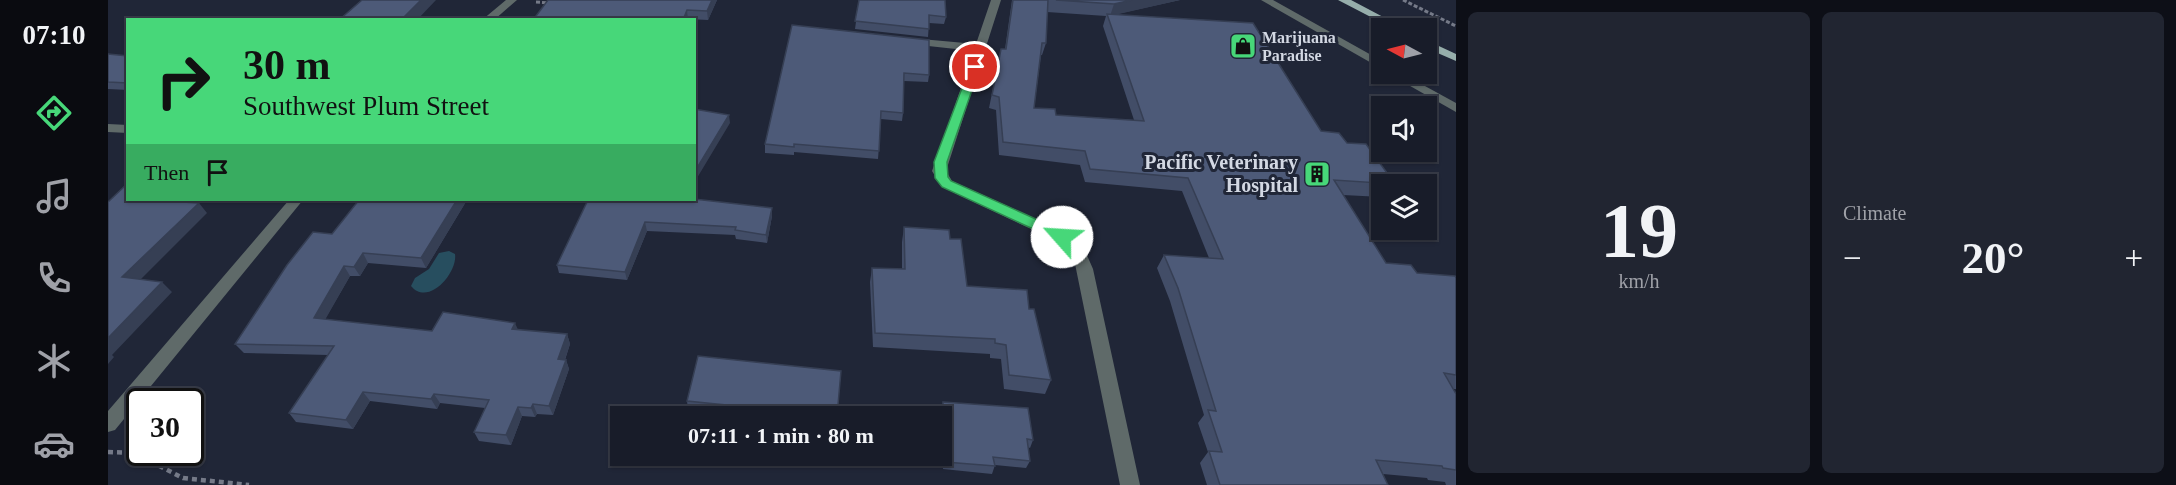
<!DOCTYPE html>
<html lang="en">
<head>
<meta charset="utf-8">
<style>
  body { margin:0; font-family:Georgia,serif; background:#212531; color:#f1f3f6; height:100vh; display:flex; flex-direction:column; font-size:22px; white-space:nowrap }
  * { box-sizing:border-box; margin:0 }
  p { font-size:20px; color:#9fa1a8 }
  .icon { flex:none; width:33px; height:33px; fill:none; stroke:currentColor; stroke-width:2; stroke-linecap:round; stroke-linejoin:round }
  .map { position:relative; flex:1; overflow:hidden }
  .drawer { display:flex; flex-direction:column; gap:12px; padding:12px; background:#0d0f17; width:720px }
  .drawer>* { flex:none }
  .banner { position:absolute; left:18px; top:18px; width:570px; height:183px; border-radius:0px; box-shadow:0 2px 4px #0004,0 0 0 2px #363a46; background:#47d779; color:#111; overflow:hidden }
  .needle { width:39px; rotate:277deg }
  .tools { position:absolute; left:1263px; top:18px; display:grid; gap:12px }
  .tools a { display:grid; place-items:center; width:66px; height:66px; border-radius:0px; background:#181c29; box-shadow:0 2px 4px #0004,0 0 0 2px #363a46; font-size:30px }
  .speed { position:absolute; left:18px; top:388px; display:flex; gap:12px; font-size:30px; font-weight:700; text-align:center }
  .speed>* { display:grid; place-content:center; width:78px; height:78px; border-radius:50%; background:#181c29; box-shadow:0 2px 4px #0004,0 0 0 2px #363a46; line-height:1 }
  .speed .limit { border:3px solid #111; border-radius:9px; background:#fff; color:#111 }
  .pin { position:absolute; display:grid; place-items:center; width:51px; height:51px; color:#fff; margin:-26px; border:3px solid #fff; border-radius:50%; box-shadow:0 2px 6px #0007 }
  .me { position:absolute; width:66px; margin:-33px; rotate:296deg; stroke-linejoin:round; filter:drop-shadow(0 0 4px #0008) }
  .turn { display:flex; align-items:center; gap:21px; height:126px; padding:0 18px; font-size:27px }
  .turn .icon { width:78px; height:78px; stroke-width:2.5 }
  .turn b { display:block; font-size:42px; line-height:51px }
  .then { display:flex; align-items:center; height:57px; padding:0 18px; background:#0003; gap:12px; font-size:22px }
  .big { font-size:45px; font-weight:800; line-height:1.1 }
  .drawer .card { flex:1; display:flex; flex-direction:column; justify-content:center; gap:9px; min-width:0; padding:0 21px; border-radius:9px; background:#212531 }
  .drawer .dial { align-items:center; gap:0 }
  .dial b { font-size:78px; line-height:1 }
  .heat { display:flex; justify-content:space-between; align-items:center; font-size:33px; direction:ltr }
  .drawer .tiles { flex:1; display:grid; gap:12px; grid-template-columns:repeat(2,1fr) }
  .trip { position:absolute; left:502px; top:406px; width:342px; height:60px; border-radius:0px; background:#181c29; box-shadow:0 2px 4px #0004,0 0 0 2px #363a46; font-weight:800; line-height:60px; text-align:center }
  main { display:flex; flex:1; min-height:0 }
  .tabs { display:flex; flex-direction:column; width:108px; justify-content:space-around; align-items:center; background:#0a0b10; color:#9fa1a8 }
  .tabs .icon { width:42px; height:42px }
  .tabs .on { color:#47d779 }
  .tabs b { font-size:27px; color:#f1f3f6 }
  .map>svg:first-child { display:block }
  .water { fill:#274e5f }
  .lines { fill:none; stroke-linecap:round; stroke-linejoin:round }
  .path-far1 { stroke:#757a88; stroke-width:3; stroke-dasharray:4 2; stroke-linecap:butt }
  .path { stroke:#757a88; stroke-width:4.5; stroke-dasharray:5 4; stroke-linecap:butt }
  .minor { fill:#5f6a69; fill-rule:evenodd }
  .major { fill:#96aeab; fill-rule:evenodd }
  .wall { fill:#424d67; fill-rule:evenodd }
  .shaded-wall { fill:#363f54 }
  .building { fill:#4d5a78; stroke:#363f54; stroke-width:1.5 }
  .route { fill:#47d779; stroke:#2e8c4f; stroke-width:1.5 }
  .labels { text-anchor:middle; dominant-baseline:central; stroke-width:6; stroke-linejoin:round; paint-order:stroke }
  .far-poi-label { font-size:16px; font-weight:bold; fill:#d3d8e3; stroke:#202637; text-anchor:start }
  .poi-label { font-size:20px; font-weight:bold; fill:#d3d8e3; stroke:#202637; text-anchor:end }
</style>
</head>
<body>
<main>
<nav class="tabs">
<b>07:10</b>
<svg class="icon on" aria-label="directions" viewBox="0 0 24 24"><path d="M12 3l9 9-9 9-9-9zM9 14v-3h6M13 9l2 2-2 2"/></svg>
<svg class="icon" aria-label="music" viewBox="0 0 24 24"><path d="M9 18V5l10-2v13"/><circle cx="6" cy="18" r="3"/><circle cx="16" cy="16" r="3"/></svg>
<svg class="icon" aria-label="phone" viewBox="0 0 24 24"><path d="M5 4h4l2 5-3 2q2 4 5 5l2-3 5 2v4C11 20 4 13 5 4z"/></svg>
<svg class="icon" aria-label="climate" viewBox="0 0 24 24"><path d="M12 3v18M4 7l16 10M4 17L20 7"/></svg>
<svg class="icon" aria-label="car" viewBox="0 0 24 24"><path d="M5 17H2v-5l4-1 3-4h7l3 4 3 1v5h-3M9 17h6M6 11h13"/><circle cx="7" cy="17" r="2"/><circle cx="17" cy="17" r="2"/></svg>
</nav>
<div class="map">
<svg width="1348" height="485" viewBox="0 0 1348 485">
  <rect width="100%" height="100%" fill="#202637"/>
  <path class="water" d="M341,251L347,254C350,273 320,307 303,286L307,278L321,269L331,253Z"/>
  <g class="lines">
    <path class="path-far1" d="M1295,0L1348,26
      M428,2L442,3"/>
    <path class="path" d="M0,452L26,453L75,478L141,485"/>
    <path class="minor" d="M398,0H409L386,20H374Z
      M883,0H893L838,171L844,181L959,233L978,253L985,269L1032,485H1012L966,259L949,241L834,187L824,171L866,51L802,44L797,41L802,38L868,44Z
      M1153,0H1165L1274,61V69Z
      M1281,74H1295L1348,103V112Z
      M0,124L20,125V133L0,132Z
      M181,200H195L7,430L0,432V411Z"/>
    <path class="major" d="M1230,0H1243L1296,28H1284Z
      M1318,40L1348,54V61L1318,48Z"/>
  </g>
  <path class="wall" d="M440,0H609L600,20L580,19L425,20Z
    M751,0L838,17L836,24L821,23L820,37L747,29Z
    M904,0H1072L1009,14L1213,131L1239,143L1287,184H1274V197L1235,195L1278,263L1309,273L1348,278V389H1345L1348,394V485H1338L1337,482L1320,480L1319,478L1275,474L1280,485H1099L1092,463L1100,452L1090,423L1096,415L1062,301L1049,268L1056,255L1101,258L1074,191L977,182L972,165L891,155L888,110L881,108L893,49H897ZM939,12L998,16L995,26L1026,120L948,115L926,108L933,55H934L938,43Z
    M684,25L821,75L820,82L796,81L795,113L794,121L773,119L770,159L686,152V155L657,153V144Z
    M0,54L20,56V90L0,89Z
    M251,200H359L318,268L260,263L252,276H242L217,319L324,331L410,330L459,334L462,344L457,360H458L461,369L445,415L429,414L427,417L414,416L403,445L371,441L366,432L377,408L332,403L329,409L262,401L245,429L188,422L181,413L220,355L136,353L127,344L224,234Z
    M480,200L664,208V216L659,243L628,239L627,235L539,231L519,280L451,273L449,265Z
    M796,227L842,239L859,286L921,309L943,380L937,394L896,389L893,359L882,358V354L765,347L762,282L764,268L794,269V242Z
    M733,371L729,417H660L580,409L579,401Z
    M835,402L925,440L922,448L920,447L922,461L918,468L887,465L884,474L835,469L833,410Z"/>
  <path class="shaded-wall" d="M313,0H328L309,20H293Z
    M604,0H609L600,20L599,11Z
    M1024,0H1072L1002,16L1006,4Z
    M579,10L580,20H575Z
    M621,115L622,123L586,183V173Z
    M349,200H359L318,268L313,258Z
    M91,203L99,213L24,288L14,277Z
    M664,208V216L659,243L658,235Z
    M537,222L539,231L519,280L517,272Z
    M255,253L260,263L252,276L246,267Z
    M236,266L242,276L213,327L206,318Z
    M54,282L64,292L4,355L6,357L0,364V338Z
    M407,323L411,332L404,329Z
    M459,334L462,344L454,368L450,359Z
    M458,360L461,369L445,415L441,406Z
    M255,392L262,401L245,429L238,420Z
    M326,394L332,403L329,409L323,399Z
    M425,404L429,414L427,417L423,408Z
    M410,407L414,416L403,445L398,435Z"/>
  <path class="building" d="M254,0H313L293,20H231Z
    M440,0H604L599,11L579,10L575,20H425Z
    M751,0H837L838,17L821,15V29L747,21Z
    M905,0H940L938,43H934L926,108L947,109L948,115L1036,121L999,14L1145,23L1213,131L1231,133L1239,143L1258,144L1287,184L1226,180L1278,263L1303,265L1309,273L1347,276L1348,278V375L1336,373L1348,394V470L1335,468L1334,466L1268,460L1280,485H1112L1101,451L1114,452L1100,410L1108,411L1070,288L1056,255L1115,259L1080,178L982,169L977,151L895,142L891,97L884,95L893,49H898Z
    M948,0H1024L1006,4Z
    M684,25L821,40V75L796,73L795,113L773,111L771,151L686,144V147L657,144Z
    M0,54L20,56V83L0,82Z
    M586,109L621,115L586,173Z
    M20,183V200H42L91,203L14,277L54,282L0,338V202Z
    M586,199L664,208L658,235L627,230L628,227L537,222L517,272L449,265L480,200H586Z
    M251,200H349L313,258L255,253L246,267L236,266L206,318L324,331L335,312L407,323L404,329L459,334L450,359L458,360L441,406L425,404L423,408L410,407L398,435L366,432L381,400L326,394L323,399L255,392L238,420L181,413L226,346L127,344L179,265L205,232L224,234Z
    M796,227L841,230L842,239H853L859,286L919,290L921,309H926L943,380L901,375L898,345L887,343V339L767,333L764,268L797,269Z
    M590,356L733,371L729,416L579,401Z
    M835,402L920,408L925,440L919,439L922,461L885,457L887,466L837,462Z"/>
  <path class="route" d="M867,64L872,67L839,162L840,177L843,181L959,233L961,237L959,240H949L834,187L827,178L826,162L862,67Z"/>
  <defs>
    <symbol id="shop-square" viewBox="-11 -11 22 22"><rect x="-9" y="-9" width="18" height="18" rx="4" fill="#47d779" stroke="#202637"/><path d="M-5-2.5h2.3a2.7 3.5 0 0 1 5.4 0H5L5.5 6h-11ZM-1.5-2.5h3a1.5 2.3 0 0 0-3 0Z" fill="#111"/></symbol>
    <symbol id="building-square" viewBox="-11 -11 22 22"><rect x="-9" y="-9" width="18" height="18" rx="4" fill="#47d779" stroke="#202637"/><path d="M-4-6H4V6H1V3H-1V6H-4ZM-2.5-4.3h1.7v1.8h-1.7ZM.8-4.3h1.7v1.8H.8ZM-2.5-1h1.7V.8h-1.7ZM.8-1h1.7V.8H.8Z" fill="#111"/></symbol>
  </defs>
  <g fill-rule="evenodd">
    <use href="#shop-square" x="1120" y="31" width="30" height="30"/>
    <use href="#building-square" x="1194" y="159" width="30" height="30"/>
  </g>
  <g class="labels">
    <g class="far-poi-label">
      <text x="1154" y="37">Marijuana<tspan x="1154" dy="18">Paradise</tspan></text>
    </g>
    <g class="poi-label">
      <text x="1190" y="162">Pacific Veterinary<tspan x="1190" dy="23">Hospital</tspan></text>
    </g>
  </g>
</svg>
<div class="tools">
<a><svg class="needle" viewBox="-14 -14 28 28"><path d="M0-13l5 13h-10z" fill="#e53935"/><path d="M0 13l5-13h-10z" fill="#9fa1a8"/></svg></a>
<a><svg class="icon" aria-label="sound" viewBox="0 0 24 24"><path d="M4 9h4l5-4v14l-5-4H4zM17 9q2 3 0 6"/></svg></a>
<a><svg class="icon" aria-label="layers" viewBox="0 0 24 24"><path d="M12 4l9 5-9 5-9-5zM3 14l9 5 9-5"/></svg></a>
</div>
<div class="speed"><div class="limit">30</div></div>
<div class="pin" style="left:867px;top:67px;background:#d93025"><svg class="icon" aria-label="arrive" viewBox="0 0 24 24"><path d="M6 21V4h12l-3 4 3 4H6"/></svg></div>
<svg class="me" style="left:954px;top:237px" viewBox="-20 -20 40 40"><circle r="19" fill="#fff"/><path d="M0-13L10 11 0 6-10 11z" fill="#47d779"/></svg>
<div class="trip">07:11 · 1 min · 80 m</div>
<div class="banner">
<div class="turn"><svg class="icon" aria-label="right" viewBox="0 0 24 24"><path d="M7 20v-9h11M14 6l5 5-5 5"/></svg><div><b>30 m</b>Southwest Plum Street</div></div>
<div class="then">Then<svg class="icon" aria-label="arrive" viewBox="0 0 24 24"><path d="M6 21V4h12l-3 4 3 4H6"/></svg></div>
</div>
</div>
<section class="drawer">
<div class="tiles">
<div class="card dial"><b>19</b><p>km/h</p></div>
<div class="card"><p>Climate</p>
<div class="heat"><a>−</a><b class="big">20°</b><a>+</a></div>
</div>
</div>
</section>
</main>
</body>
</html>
